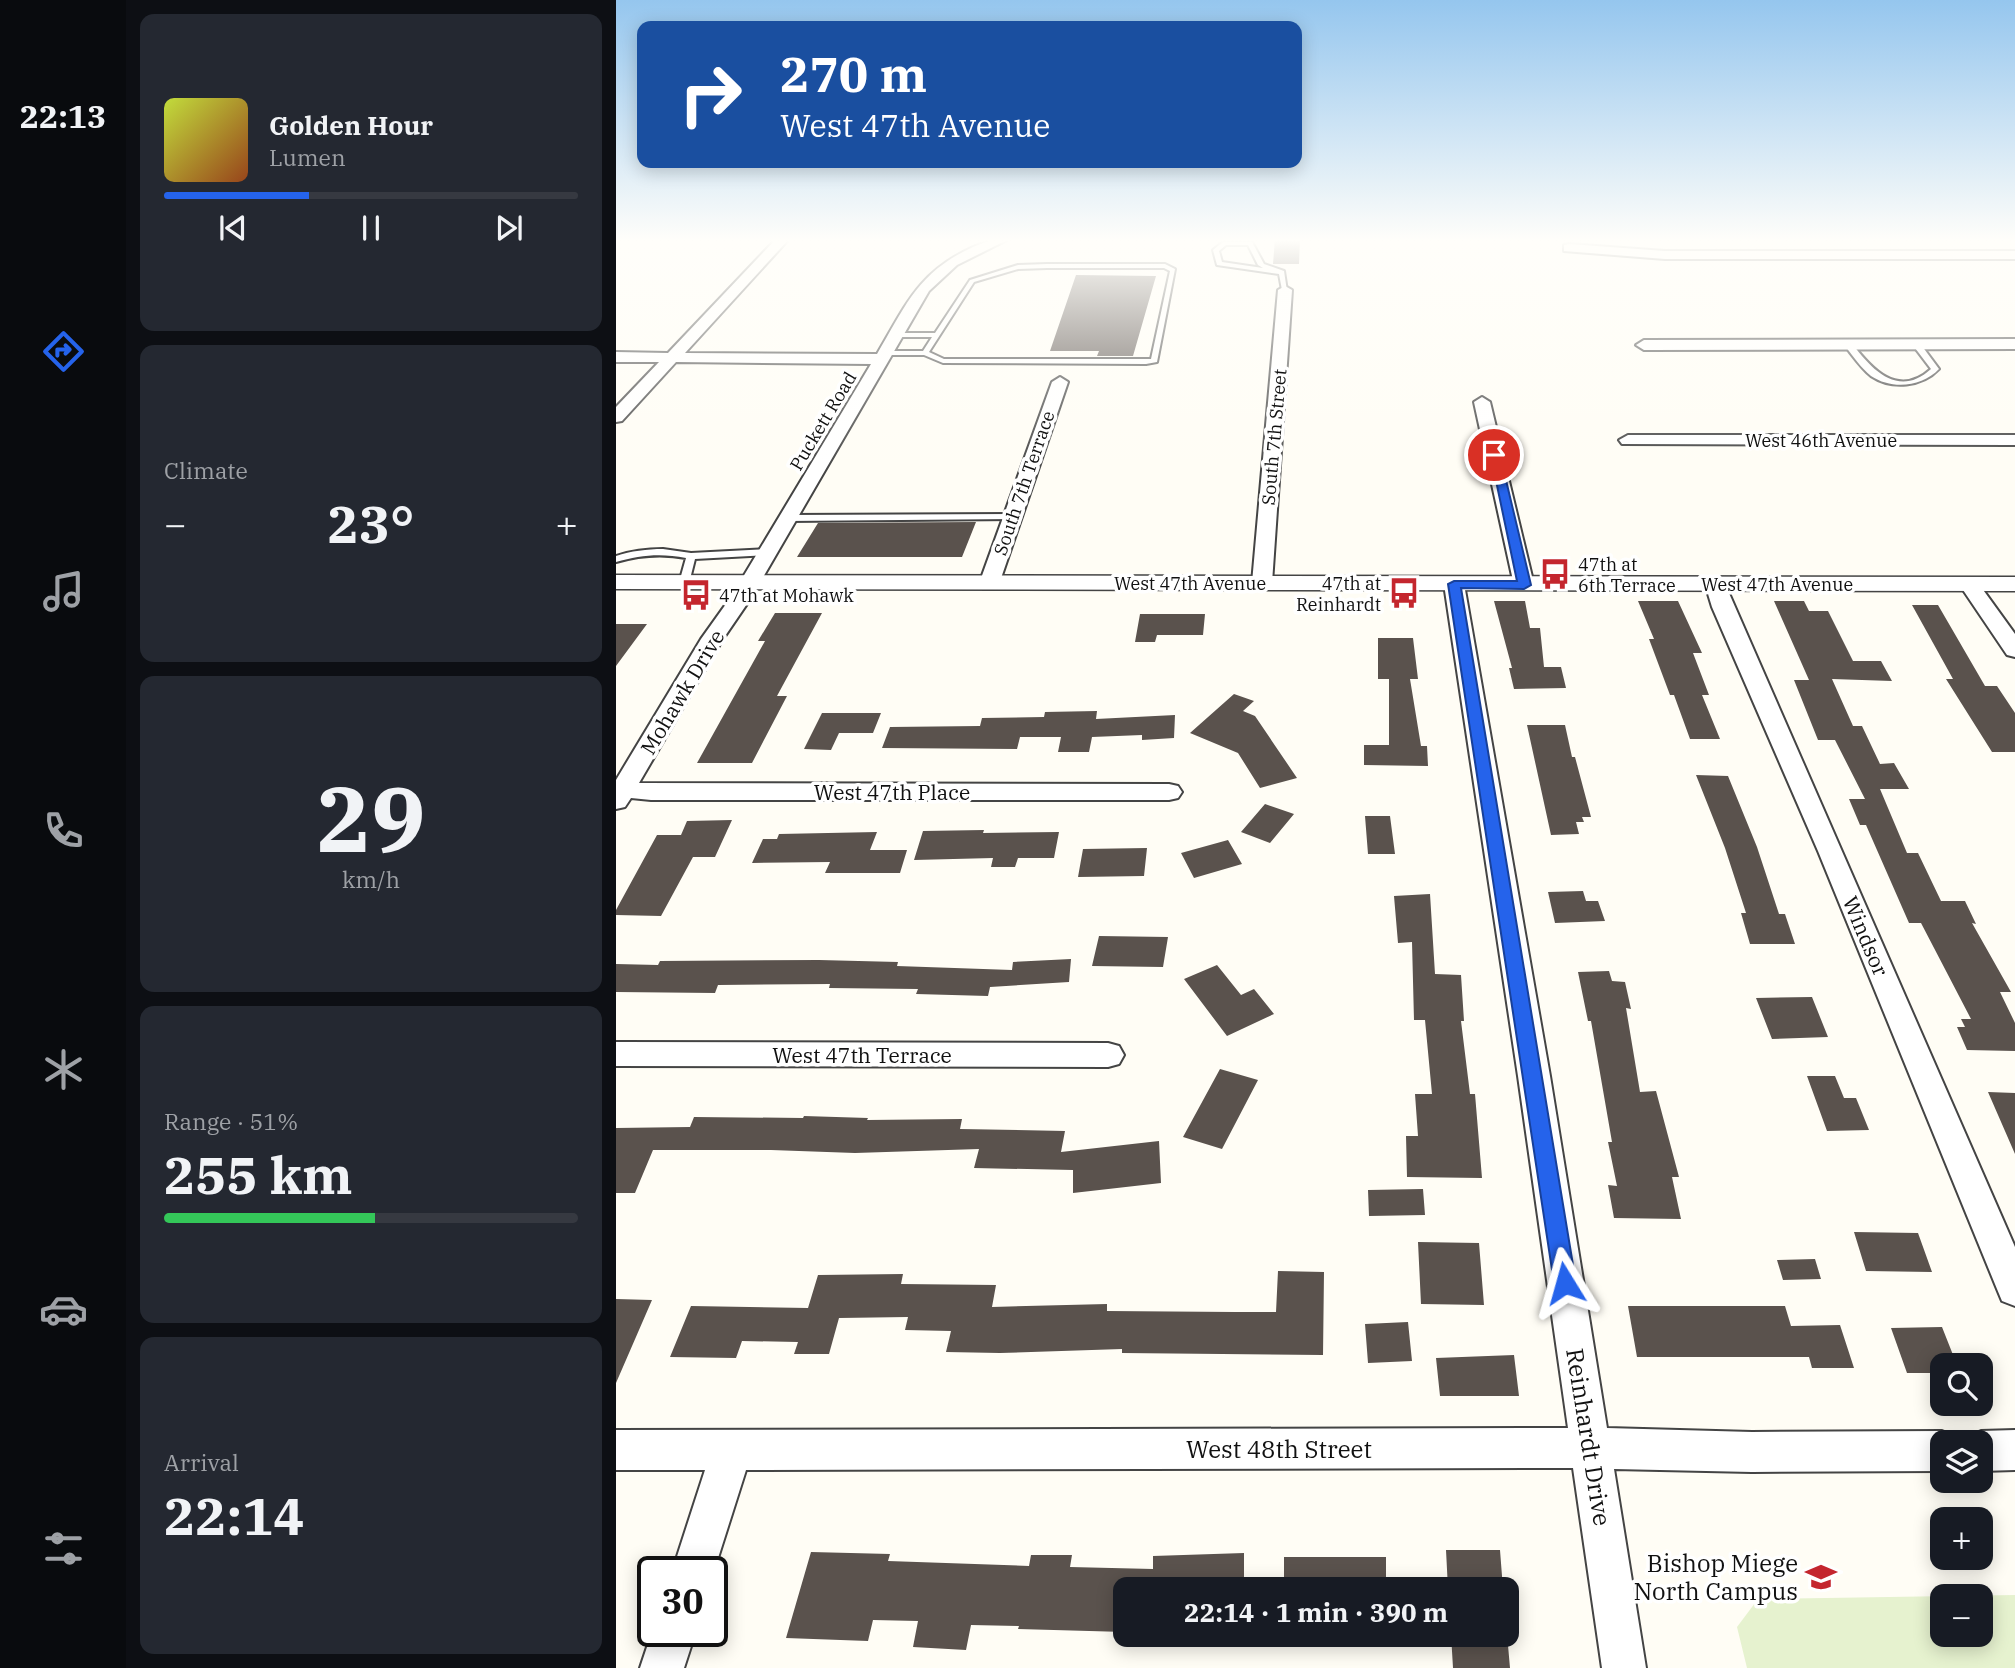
<!DOCTYPE html>
<html lang="en">
<head>
<meta charset="utf-8">
<style>
  body { margin:0; font-family:"IBM Plex Serif",serif; background:#242831; color:#f1f3f6; height:100vh; display:flex; flex-direction:column; font-size:26px; white-space:nowrap }
  * { box-sizing:border-box; margin:0 }
  p { font-size:23px; color:#9ea1a6 }
  .icon { flex:none; width:38px; height:38px; fill:none; stroke:currentColor; stroke-width:2; stroke-linecap:round; stroke-linejoin:round }
  .map { position:relative; flex:1; overflow:hidden }
  .side { display:flex; flex-direction:column; gap:14px; padding:14px; background:#0d0f14; width:490px }
  .side>* { flex:none }
  .hud { position:absolute; left:21px; top:21px; width:665px; height:147px; border-radius:14px; box-shadow:0 4px 18px #0003; background:#1a4fa0; color:#fff; overflow:hidden }
  .controls { position:absolute; left:1314px; top:1353px; display:grid; gap:14px }
  .controls a { display:grid; place-items:center; width:63px; height:63px; border-radius:14px; background:#171b24; box-shadow:0 4px 18px #0003; font-size:35px }
  .speed { position:absolute; left:21px; top:1556px; display:flex; gap:14px; font-size:35px; font-weight:700; text-align:center }
  .speed>* { display:grid; place-content:center; width:91px; height:91px; border-radius:50%; background:#171b24; box-shadow:0 4px 18px #0003; line-height:1 }
  .speed .limit { border:4px solid #111; border-radius:10px; background:#fff; color:#111 }
  .pin { position:absolute; display:grid; place-items:center; width:60px; height:60px; color:#fff; margin:-30px; border:4px solid #fff; border-radius:50%; box-shadow:0 2px 7px #0007 }
  .me { position:absolute; width:77px; margin:-38px; rotate:352deg; stroke-linejoin:round; filter:drop-shadow(0 0 5px #0008) }
  .turn { display:flex; align-items:center; gap:24px; height:147px; padding:0 28px; font-size:32px }
  .turn .icon { width:91px; height:91px; stroke-width:2.5 }
  .turn b { display:block; font-size:49px; line-height:60px }
  .big { font-size:52px; font-weight:700; line-height:1.1 }
  .side .tile { flex:1; display:flex; flex-direction:column; justify-content:center; gap:10px; min-width:0; padding:0 24px; border-radius:14px; background:#242831 }
  .side .dial { align-items:center; gap:0 }
  .dial b { font-size:91px; line-height:1 }
  .song { display:flex; align-items:center; gap:21px }
  .cover { width:84px; height:84px; border-radius:10px; background:linear-gradient(135deg,hsl(70 70% 55%),hsl(20 70% 35%)) }
  .played { height:7px; border-radius:4px; background:linear-gradient(90deg,#2563eb 35%,#363941 35%) }
  .keys { display:flex; justify-content:space-around; direction:ltr }
  .heat { display:flex; justify-content:space-between; align-items:center; font-size:38px; direction:ltr }
  .charge { height:10px; border-radius:5px; background:linear-gradient(90deg,#34c759 51%,#363941 0) }
  .trip { position:absolute; left:497px; top:1577px; width:406px; height:70px; border-radius:14px; background:#171b24; box-shadow:0 4px 18px #0003; font-weight:700; line-height:70px; text-align:center }
  main { display:flex; flex:1; min-height:0 }
  .tab-bar { display:flex; flex-direction:column; width:126px; justify-content:space-around; align-items:center; background:#090b0e; color:#9ea1a6 }
  .tab-bar .icon { width:49px; height:49px }
  .tab-bar .on { color:#2563eb }
  .tab-bar b { font-size:32px; color:#f1f3f6 }
  .map>svg:first-child { display:block }
  .pitch { fill:#e6f2cf; fill-rule:evenodd }
  .building { fill:#5a524d }
  .lines { fill:none; stroke-linecap:round; stroke-linejoin:round }
  .service-casing { stroke:#444; stroke-width:4 }
  .minor-casing { stroke:#444; stroke-width:4 }
  .tertiary-casing { stroke:#444; stroke-width:3 }
  .service { fill:#fff; fill-rule:evenodd }
  .minor { fill:#fff; fill-rule:evenodd }
  .tertiary { fill:#fff; fill-rule:evenodd }
  .route { fill:#2563eb; stroke:#184099; stroke-width:2 }
  .labels { text-anchor:middle; dominant-baseline:central; stroke-width:7; stroke-linejoin:round; paint-order:stroke }
  .far-street-label { font-size:18px; fill:#111; stroke:#fff }
  .far-poi-label { font-size:18px; fill:#111; stroke:#fff; text-anchor:start }
  .street-label { font-size:21px; fill:#111; stroke:#fff }
  .near-street-label { font-size:24px; fill:#111; stroke:#fff }
  .near-poi-label { font-size:24px; fill:#111; stroke:#fff; text-anchor:end }
</style>
</head>
<body>
<main>
<nav class="tab-bar">
<b>22:13</b>
<svg class="icon on" aria-label="directions" viewBox="0 0 24 24"><path d="M12 3l9 9-9 9-9-9zM9 14v-3h6M13 9l2 2-2 2"/></svg>
<svg class="icon" aria-label="music" viewBox="0 0 24 24"><path d="M9 18V5l10-2v13"/><circle cx="6" cy="18" r="3"/><circle cx="16" cy="16" r="3"/></svg>
<svg class="icon" aria-label="phone" viewBox="0 0 24 24"><path d="M5 4h4l2 5-3 2q2 4 5 5l2-3 5 2v4C11 20 4 13 5 4z"/></svg>
<svg class="icon" aria-label="climate" viewBox="0 0 24 24"><path d="M12 3v18M4 7l16 10M4 17L20 7"/></svg>
<svg class="icon" aria-label="car" viewBox="0 0 24 24"><path d="M5 17H2v-5l4-1 3-4h7l3 4 3 1v5h-3M9 17h6M6 11h13"/><circle cx="7" cy="17" r="2"/><circle cx="17" cy="17" r="2"/></svg>
<svg class="icon" aria-label="filters" viewBox="0 0 24 24"><path d="M4 7h16M4 17h16"/><circle cx="9" cy="7" r="2"/><circle cx="15" cy="17" r="2"/></svg>
</nav>
<section class="side">
<div class="tile">
<div class="song"><i class="cover"></i><div><b>Golden Hour</b><p>Lumen</p></div></div>
<div class="played"></div>
<div class="keys"><svg class="icon" aria-label="previous" viewBox="0 0 24 24"><path d="M18 5L8 12l10 7zM5 5v14"/></svg><svg class="icon" aria-label="pause" viewBox="0 0 24 24"><path d="M8 5v14M16 5v14"/></svg><svg class="icon" aria-label="next" viewBox="0 0 24 24"><path d="M6 5l10 7-10 7zM19 5v14"/></svg></div>
</div>
<div class="tile"><p>Climate</p>
<div class="heat"><a>−</a><b class="big">23°</b><a>+</a></div>
</div>
<div class="tile dial"><b>29</b><p>km/h</p></div>
<div class="tile"><p>Range · 51%</p><b class="big">255 km</b><div class="charge"></div></div>
<div class="tile"><p>Arrival</p><b class="big">22:14</b></div>
</section>
<div class="map">
<svg width="1399" height="1668" viewBox="0 0 1399 1668">
  <rect width="100%" height="100%" fill="#fffdf5"/>
  <path class="pitch" d="M1399,1595V1668H1131L1121,1627L1142,1599ZM1326,1596H1365V1634H1326Z"/>
  <path class="building" d="M659,239H684L683,264H657Z
    M460,275L540,276L517,356H481L483,351H434Z
    M360,522L346,557H181L202,523Z
    M878,601H909L914,628H924L928,667H945L950,688L898,689L893,668H896Z
    M1022,601H1062L1086,653H1077L1093,695H1086L1104,739H1074L1058,695H1054L1033,639H1038Z
    M1158,601H1188L1193,611H1212L1237,661H1265L1276,681L1216,679L1237,726H1246L1264,764L1278,763L1293,789H1264L1291,853H1302L1325,901H1349L1360,924L1356,923L1395,992H1384L1399,1023V1051L1351,1050L1341,1027H1349L1345,1019H1355L1305,923H1293L1250,825H1244L1233,799H1249L1219,740H1202L1178,680H1193Z
    M1296,605H1322L1369,686H1381L1399,713V752H1376L1330,679H1337Z
    M159,613H206L161,696H171L136,763H81L149,641H142Z
    M524,614H589L587,635H541L539,642H519Z
    M0,624H31L0,666Z
    M762,638H797L802,679H794L805,746H811L812,766L748,765V745H773V679H762Z
    M618,694L638,701L627,711L639,716L681,778L644,788L622,753L574,733Z
    M481,711L480,719L559,715L558,738L526,740V735L476,737L473,752H442L445,737H404L401,749L266,748L274,727L364,726L366,718L428,717L429,712Z
    M206,713H265L257,733H223L215,750L188,749Z
    M911,725H949L956,757H959L975,817H966L968,822H960L963,834L935,835Z
    M1080,775L1112,776L1141,847L1163,914H1169L1179,944H1134L1125,913H1130L1109,848Z
    M649,804L678,814L654,843L625,832Z
    M749,816H774L779,854H752Z
    M116,820L99,857H77L45,916L0,915V910L41,835H65L71,821Z
    M368,830L367,833L443,832L438,858H402L399,867H375L377,858L298,860L307,831Z
    M261,832L254,850H291L284,873H209L214,862L136,863L147,839H161L163,834Z
    M612,840L626,864L578,878L565,853Z
    M531,848L528,876L462,877L467,849Z
    M967,891L970,901H982L989,921L939,923L932,892Z
    M814,894L819,974L845,975L848,1021H845L854,1094H859L866,1178L791,1177L790,1136H802L799,1094H816L809,1020H798L796,942L782,943L778,896Z
    M483,936L552,937L547,967L476,966Z
    M455,959L453,982L374,987L372,996L300,994L302,989L213,988L214,984L102,985L99,993L0,992V964L42,965L44,961L203,960L282,962L281,966L396,970L397,962Z
    M601,965L625,995L638,989L658,1014L611,1036L568,979Z
    M993,971L996,981L1009,982L1015,1009L1010,1008L1024,1092L1040,1091L1063,1177H1056L1065,1219L998,1218L992,1185L1001,1186L992,1142H996L975,1021H972L962,972Z
    M1196,997L1212,1037L1156,1039L1140,998Z
    M604,1069L642,1080L606,1149L567,1137Z
    M1191,1076H1219L1228,1098H1240L1253,1130L1211,1131Z
    M1372,1092L1399,1093V1154Z
    M188,1116L252,1118L251,1120L346,1119L344,1129L449,1131L445,1152L543,1141L545,1183L457,1193V1170L358,1168L363,1149L239,1153L155,1150H37L19,1193H0V1128L74,1127L78,1117L187,1118Z
    M807,1189L809,1215L753,1216L752,1190Z
    M1238,1232L1302,1233L1316,1272L1250,1271Z
    M802,1242L863,1243L868,1305L805,1304Z
    M1199,1259L1205,1279L1167,1280L1161,1260Z
    M662,1271L708,1272L707,1355L506,1353V1349L384,1353L330,1352L335,1331L289,1330L292,1317L223,1318L213,1354H178L182,1342L126,1341L120,1358L54,1357L75,1306L192,1308L202,1275L287,1274L285,1284L380,1285L376,1307L491,1304V1311L619,1312H660Z
    M0,1299L36,1300L0,1383Z
    M1012,1306H1169L1175,1326L1224,1325L1238,1368H1196L1193,1357H1021Z
    M792,1322L796,1361L752,1363L749,1324Z
    M1326,1327L1341,1365H1326V1373H1291L1275,1328Z
    M898,1355L903,1396H824L820,1358Z
    M830,1550H884L887,1589H832Z
    M195,1552L274,1554L272,1561L413,1566L415,1555H456L454,1567L537,1569V1556L628,1553V1589H509V1632L402,1629L403,1626L355,1625L350,1650L297,1647L302,1621L257,1620L252,1641L170,1638Z
    M668,1557H770V1589H668Z
    M835,1634H891L894,1668H837Z"/>
  <g class="lines">
    <defs>
      <path id="service" d="M607,242H636L648,264L668,271L671,291L666,290L663,274L601,265L597,250ZM610,245H632L642,265L647,268L606,262L603,251Z
        M431,264H549L559,269L541,362L530,364L327,363L308,355H269L265,353L269,351H307L316,337H280L276,335L280,333H319L354,280L402,265ZM431,268H548L554,271L535,359H328L313,352L358,282L402,269Z
        M1229,342H1235C1255,369 1282,399 1315,369L1296,344L1300,342H1303L1323,369C1306,387 1276,390 1255,376C1245,368 1237,356 1229,346Z
        M396,514L400,517L399,519L172,521L168,518L172,515Z
        M47,549L75,553L152,549L157,552L152,555L79,559L73,583L68,586L63,583L70,558C45,553 24,555 0,562V556C15,551 31,549 47,549Z"/>
      <path id="minor" d="M160,239H173L69,353L261,354C290,305 302,272 357,247C370,242 379,238 393,239L341,265L313,291L135,598L107,639L23,783L553,784L562,786L566,792L562,798L553,800H35L15,798L9,807L0,809V780L85,639L115,597L255,364L60,362L6,421L0,422V407L43,362H0V352L52,353Z
        M953,244L1049,251H1399V259H1049L948,251V245Z
        M669,286L676,290L656,583L653,587H639L636,583L662,290Z
        M1399,339V349L1028,350L1020,345L1028,340Z
        M444,377L452,382L383,584L380,588H366L363,584L436,382Z
        M866,397L874,402L918,585L915,589H901L898,585L858,402Z
        M1012,435H1399V445L1006,444L1003,440Z
        M838,578L845,580L848,584L934,1076L991,1428L1136,1432L1326,1431L1340,1437L1342,1442H1326V1471L1136,1472L998,1469L1030,1668H986L957,1468L130,1470L96,1577V1572H56L89,1470H0V1430L952,1428L902,1076L828,584L831,580Z
        M1099,578L1106,580L1109,584L1399,1247V1306L1386,1301L1381,1289L1202,851L1096,607L1089,584L1092,580Z
        M1353,578L1360,580L1399,634V657L1391,655L1343,584L1346,580Z
        M0,1042L492,1043L503,1046L508,1055L503,1064L492,1067L0,1066Z
        M1399,1430V1470L1365,1471V1442H1349L1351,1437L1365,1431Z
        M37,1629L80,1631L68,1668H24Z"/>
      <path id="tertiary" d="M0,575L1399,577V591L0,589Z"/>
    </defs>
    <use href="#service" class="service-casing"/>
    <use href="#minor" class="minor-casing"/>
    <use href="#tertiary" class="tertiary-casing"/>
    <use href="#service" class="service"/>
    <use href="#minor" class="minor"/>
    <use href="#tertiary" class="tertiary"/>
  </g>
  <linearGradient id="sky" x2="0" y2="1"><stop stop-color="#95c6ee"/><stop offset="0.51" stop-color="#fffefa"/><stop offset="1" stop-color="#fffefa" stop-opacity="0"/></linearGradient>
  <rect width="1399" height="472" fill="url(#sky)"/>
  <path class="route" d="M874,452L884,455L915,585L908,589L845,588L960,1283L957,1290L949,1293L942,1290L938,1283L832,584L838,581H901Z"/>
  <defs>
    <symbol id="bus-bare" viewBox="-9 -9 18 18"><path d="M-5-6H5V4H4V6H2V4H-2V6H-4V4H-5ZM-3.5-4V0h7V-4ZM-3.5 1.2v1.5H-2V1.2ZM2 1.2v1.5H3.5V1.2Z" fill="#c4262e" stroke="#fff" stroke-width="2.5" paint-order="stroke"/></symbol>
    <symbol id="school-bare" viewBox="-9 -9 18 18"><path d="M0-5L7-2L0 1L-7-2ZM-4 1L0 2.5L4 1V4Q0 6-4 4Z" fill="#c4262e" stroke="#fff" stroke-width="2.5" paint-order="stroke"/></symbol>
  </defs>
  <g fill-rule="evenodd">
    <use href="#bus-bare" x="917" y="552" width="44" height="44"/>
    <use href="#bus-bare" x="766" y="571" width="44" height="44"/>
    <use href="#bus-bare" x="58" y="573" width="44" height="44"/>
    <use href="#school-bare" x="1183" y="1555" width="44" height="44"/>
  </g>
  <g class="labels">
    <g class="far-street-label">
      <text transform="translate(207 421) rotate(-59)">Puckett Road</text>
      <text transform="translate(658 437) rotate(-85)">South 7th Street</text>
      <text x="1205" y="440">West 46th Avenue</text>
      <text transform="translate(408 483) rotate(-71)">South 7th Terrace</text>
      <text x="574" y="583">West 47th Avenue</text>
      <text x="1161" y="584">West 47th Avenue</text>
    </g>
    <g class="far-poi-label">
      <text x="962" y="564">47th at<tspan x="962" dy="21">6th Terrace</tspan></text>
      <text x="765" y="583" text-anchor="end">47th at<tspan x="765" dy="21">Reinhardt</tspan></text>
      <text x="103" y="595">47th at Mohawk</text>
    </g>
    <g class="street-label">
      <text transform="translate(66 692) rotate(-59)">Mohawk Drive</text>
      <text x="276" y="792">West 47th Place</text>
      <text transform="translate(1250 936) rotate(67)">Windsor</text>
      <text x="246" y="1055">West 47th Terrace</text>
    </g>
    <g class="near-street-label">
      <text transform="translate(973 1437) rotate(81)">Reinhardt Drive</text>
      <text x="663" y="1449">West 48th Street</text>
    </g>
    <g class="near-poi-label">
      <text x="1182" y="1563">Bishop Miege<tspan x="1182" dy="28">North Campus</tspan></text>
    </g>
  </g>
</svg>
<div class="controls">
<a><svg class="icon" aria-label="search" viewBox="0 0 24 24"><circle cx="10" cy="10" r="6"/><path d="M15 15l6 6"/></svg></a>
<a><svg class="icon" aria-label="layers" viewBox="0 0 24 24"><path d="M12 4l9 5-9 5-9-5zM3 14l9 5 9-5"/></svg></a>
<a>+</a>
<a>−</a>
</div>
<div class="speed"><div class="limit">30</div></div>
<div class="pin" style="left:878px;top:455px;background:#d93025"><svg class="icon" aria-label="arrive" viewBox="0 0 24 24"><path d="M6 21V4h12l-3 4 3 4H6"/></svg></div>
<svg class="me" style="left:949px;top:1283px" viewBox="-20 -20 40 40"><path d="M0-17L14 15 0 8-14 15z" fill="#2563eb" stroke="#fff" stroke-width="4"/></svg>
<div class="trip">22:14 · 1 min · 390 m</div>
<div class="hud">
<div class="turn"><svg class="icon" aria-label="right" viewBox="0 0 24 24"><path d="M7 20v-9h11M14 6l5 5-5 5"/></svg><div><b>270 m</b>West 47th Avenue</div></div>
</div>
</div>
</main>
</body>
</html>
